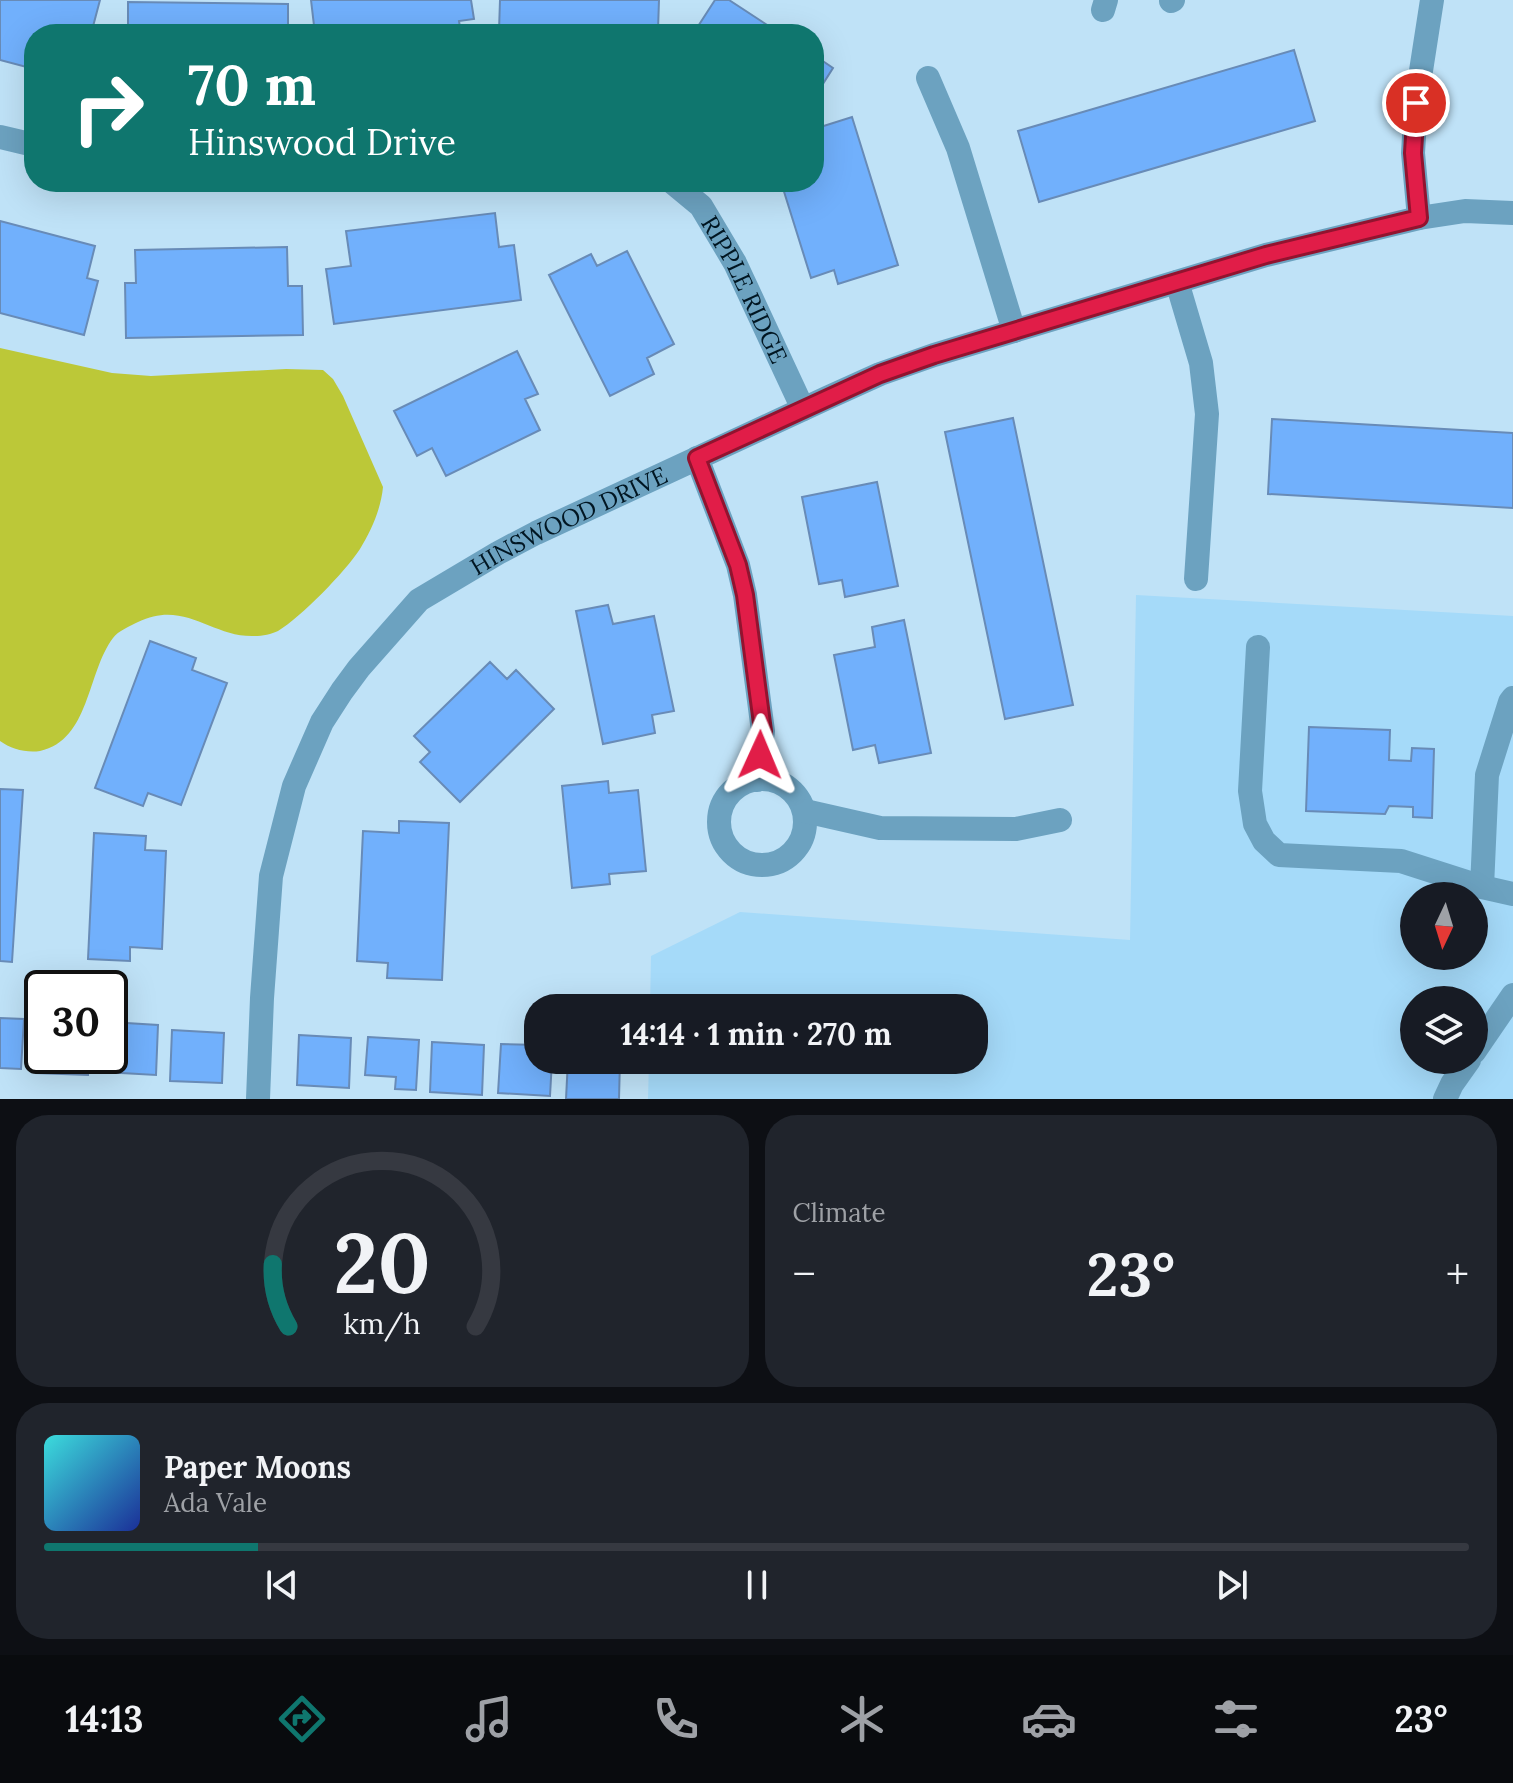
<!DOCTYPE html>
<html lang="en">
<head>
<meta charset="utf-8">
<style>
  body { margin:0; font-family:Lora,serif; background:#20242c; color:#f1f3f6; height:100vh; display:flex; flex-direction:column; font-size:30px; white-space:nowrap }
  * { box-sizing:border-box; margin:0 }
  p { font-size:26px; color:#9ea1a6 }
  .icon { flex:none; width:44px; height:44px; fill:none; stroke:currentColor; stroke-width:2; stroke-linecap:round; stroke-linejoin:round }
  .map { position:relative; height:1099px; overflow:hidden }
  .drawer { display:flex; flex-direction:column; gap:16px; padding:16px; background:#0d0f14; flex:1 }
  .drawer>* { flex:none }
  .banner { position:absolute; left:24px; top:24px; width:800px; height:168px; border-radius:32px; box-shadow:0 8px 32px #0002; background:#0f766e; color:#fff; overflow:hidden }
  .needle { width:52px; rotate:184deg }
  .tools { position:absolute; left:1400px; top:882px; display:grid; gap:16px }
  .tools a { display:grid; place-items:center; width:88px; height:88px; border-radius:50%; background:#171b24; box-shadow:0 8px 32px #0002; font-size:40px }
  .speed { position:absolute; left:24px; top:970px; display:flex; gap:16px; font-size:40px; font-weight:700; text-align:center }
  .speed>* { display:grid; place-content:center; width:104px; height:104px; border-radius:50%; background:#171b24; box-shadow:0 8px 32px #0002; line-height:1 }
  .speed .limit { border:4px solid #111; border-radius:12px; background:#fff; color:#111 }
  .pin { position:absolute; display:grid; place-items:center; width:68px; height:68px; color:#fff; margin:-34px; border:4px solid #fff; border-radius:50%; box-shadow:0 2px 8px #0007 }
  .me { position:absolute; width:88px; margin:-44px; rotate:1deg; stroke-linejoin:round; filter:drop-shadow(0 0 6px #0008) }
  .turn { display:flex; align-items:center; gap:28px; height:168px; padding:0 32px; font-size:36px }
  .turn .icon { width:104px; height:104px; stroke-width:2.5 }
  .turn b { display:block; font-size:56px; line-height:68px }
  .big { font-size:60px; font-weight:800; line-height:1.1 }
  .drawer .card { flex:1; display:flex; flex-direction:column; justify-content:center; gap:12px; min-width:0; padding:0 28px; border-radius:32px; background:#20242c }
  .drawer .dial { align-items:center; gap:0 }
  .dial svg { height:208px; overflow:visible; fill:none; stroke:#363941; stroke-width:7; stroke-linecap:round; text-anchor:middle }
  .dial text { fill:#f1f3f6; stroke:none }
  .song { display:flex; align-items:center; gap:24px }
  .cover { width:96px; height:96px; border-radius:12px; background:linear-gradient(135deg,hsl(180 70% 55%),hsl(230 70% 35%)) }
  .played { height:8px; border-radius:4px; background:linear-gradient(90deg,#0f766e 15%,#363941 15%) }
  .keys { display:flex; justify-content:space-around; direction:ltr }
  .heat { display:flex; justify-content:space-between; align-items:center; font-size:44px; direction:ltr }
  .drawer .tiles { flex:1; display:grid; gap:16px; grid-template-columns:1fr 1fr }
  .card:last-child { grid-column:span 2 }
  .trip { position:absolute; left:524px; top:994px; width:464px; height:80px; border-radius:32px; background:#171b24; box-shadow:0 8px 32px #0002; font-weight:800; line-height:80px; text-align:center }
  .tabs { display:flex; height:128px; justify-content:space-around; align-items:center; background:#090b0e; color:#9ea1a6 }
  .tabs .icon { width:56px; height:56px }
  .tabs .on { color:#0f766e }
  .tabs b { font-size:36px; color:#f1f3f6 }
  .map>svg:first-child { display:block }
  .built { fill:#a5daf9; fill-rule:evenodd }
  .water { fill:#bcc838 }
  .building { fill:#71b0fc; stroke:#688bb7; stroke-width:2 }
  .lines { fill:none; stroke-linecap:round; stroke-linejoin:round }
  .minor { stroke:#6ca2c0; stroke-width:24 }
  .route-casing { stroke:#92132f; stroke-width:20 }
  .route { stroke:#e11d48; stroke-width:14 }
  .labels { text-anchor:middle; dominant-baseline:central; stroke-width:8; stroke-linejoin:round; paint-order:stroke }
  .street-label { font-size:24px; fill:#011622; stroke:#bfe2f7 }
</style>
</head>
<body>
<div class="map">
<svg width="1513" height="1099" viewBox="0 0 1513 1099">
  <rect width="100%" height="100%" fill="#bfe2f7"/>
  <path class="built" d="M1136,595L1513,616V1099H648L649,1060H974V1008H650L651,956L740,912L1130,940ZM1414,896H1474V956H1414ZM1414,1000H1474V1060H1414Z"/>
  <path class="water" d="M0,348L112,373L151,376L286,369L323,370L333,379L343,396L383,487C381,509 371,531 360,549C345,572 301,617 278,631C272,634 262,636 255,636C212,638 185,599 138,622C130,626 118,631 113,638C87,672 90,740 40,751C26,753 11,749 0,741Z"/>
  <path class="building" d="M0,0H100L91,34H34V69L0,60Z
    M311,0H471L474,19L459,21L461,34H315Z
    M500,0H659L658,30L644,29V34H516V31H499Z
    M715,0H729L781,34H693Z
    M128,2L288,4V34H128Z
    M1294,50L1315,121L1039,202L1018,131Z
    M814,55L833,68L814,98Z
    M852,117L898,265L838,284L834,270L811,278L781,182H814V129Z
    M495,213L499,247L514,245L521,300L334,324L326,269L351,266L346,231Z
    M0,221L95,246L87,278L98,281L84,335L0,313Z
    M287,247L288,286H302L303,335L126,338L125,283H136L135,250Z
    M627,251L674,344L647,358L654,374L610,396L549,275L591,254L597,266Z
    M517,351L538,394L525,399L540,430L446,476L432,448L417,456L394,411Z
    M1013,418L1073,705L1005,719L945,432Z
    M1272,419L1513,433V508L1268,494Z
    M877,482L898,586L845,597L842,580L819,584L802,497Z
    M608,605L613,624L654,616L674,711L652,715L655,733L603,744L576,611Z
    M904,620L931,753L879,763L875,745L853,750L834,655L875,647L872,627Z
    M150,641L196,658L192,670L227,683L181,805L148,793L143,806L95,788Z
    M490,662L507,679L516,670L554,709L460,802L420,762L430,752L414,736Z
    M1309,727L1390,730L1389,760L1411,761L1412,748L1434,749L1432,818L1413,817V807L1389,806L1385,814L1306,811Z
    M608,781L609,793L638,790L646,871L609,874L610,884L572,888L562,786Z
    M0,789L23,790L12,962L0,961Z
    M399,821L449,823L442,980L387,978L388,963L357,961L363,831L399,833Z
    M94,833L146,836L145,850L166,851L162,949L130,947V961L88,959Z
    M0,1018L24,1019L21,1069L0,1068Z
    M110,1022L158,1025L156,1075L104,1072L105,1056H110Z
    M38,1023H42V1056H89L88,1075L36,1073Z
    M172,1030L224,1033L222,1083L170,1081Z
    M299,1035L351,1038L349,1088L297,1085Z
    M368,1037L419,1040L416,1090L395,1089L396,1077L365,1075Z
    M432,1042L484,1045L482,1095L430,1092Z
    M501,1044L538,1045V1060H552L550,1096L498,1093Z
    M568,1060H620L619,1099H566Z"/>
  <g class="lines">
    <g class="minor">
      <path d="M1171,1L1173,0"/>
      <path d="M1103,10L1106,0"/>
      <path d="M928,78L958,148L1014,331"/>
      <path d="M0,137L34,145"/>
      <path id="s1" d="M672,182L701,206L735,263L803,409"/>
      <path d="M1419,218L1413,153L1416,103L1432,0"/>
      <path d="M1177,282L1201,363L1207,414L1196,579"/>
      <path d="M697,458L738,565L745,595L763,731L757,780"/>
      <path d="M1258,647L1250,791L1255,824L1264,841L1279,855L1401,861L1482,887L1513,894"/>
      <circle cx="762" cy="822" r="43"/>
      <path d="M805,811L880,828L1016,829L1060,820"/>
      <path d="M1482,887L1487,775L1510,702L1513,698"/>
      <path d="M1474,1052L1513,995"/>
      <path id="s2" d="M258,1099L262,998L271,876L294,786L322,722L342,691L359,668L419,600L498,553L536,533L827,398L880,374L934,355L1266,255L1419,218L1465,211L1513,213"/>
      <path d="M1445,1099L1452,1084L1469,1060"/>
    </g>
  </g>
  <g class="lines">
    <defs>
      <path id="route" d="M760,755L763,731L745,595L738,565L697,458L880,374L934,355L1266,255L1419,218L1413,153L1416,103"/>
    </defs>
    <use href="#route" class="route-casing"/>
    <use href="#route" class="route"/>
  </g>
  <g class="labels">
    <g class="street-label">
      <text stroke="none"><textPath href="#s1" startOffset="132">RIPPLE RIDGE</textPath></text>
      <text stroke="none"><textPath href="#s2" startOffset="712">HINSWOOD DRIVE</textPath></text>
    </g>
  </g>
</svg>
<div class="tools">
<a><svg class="needle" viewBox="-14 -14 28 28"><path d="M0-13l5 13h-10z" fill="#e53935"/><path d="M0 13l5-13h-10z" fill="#9ea1a6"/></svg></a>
<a><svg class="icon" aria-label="layers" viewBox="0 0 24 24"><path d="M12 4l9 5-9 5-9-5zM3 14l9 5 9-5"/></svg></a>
</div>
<div class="speed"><div class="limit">30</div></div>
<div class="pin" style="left:1416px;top:103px;background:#d93025"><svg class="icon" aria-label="arrive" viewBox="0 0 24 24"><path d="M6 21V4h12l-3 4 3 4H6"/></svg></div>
<svg class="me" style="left:760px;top:755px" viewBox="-20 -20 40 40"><path d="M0-17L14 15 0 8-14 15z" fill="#e11d48" stroke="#fff" stroke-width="4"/></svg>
<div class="trip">14:14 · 1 min · 270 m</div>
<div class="banner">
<div class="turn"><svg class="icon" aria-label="right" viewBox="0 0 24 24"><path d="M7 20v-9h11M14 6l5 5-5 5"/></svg><div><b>70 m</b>Hinswood Drive</div></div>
</div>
</div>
<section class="drawer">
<div class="tiles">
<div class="card dial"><svg viewBox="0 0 100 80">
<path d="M14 69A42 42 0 1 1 86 69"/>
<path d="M14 69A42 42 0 0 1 8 45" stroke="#0f766e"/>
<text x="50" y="56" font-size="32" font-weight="700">20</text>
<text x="50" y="72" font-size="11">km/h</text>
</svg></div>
<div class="card"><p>Climate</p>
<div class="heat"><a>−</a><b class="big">23°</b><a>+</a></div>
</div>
<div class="card">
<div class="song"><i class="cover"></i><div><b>Paper Moons</b><p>Ada Vale</p></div></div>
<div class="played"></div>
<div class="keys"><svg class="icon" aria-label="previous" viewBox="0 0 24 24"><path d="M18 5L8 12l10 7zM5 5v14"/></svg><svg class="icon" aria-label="pause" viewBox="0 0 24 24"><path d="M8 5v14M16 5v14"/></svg><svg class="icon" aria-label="next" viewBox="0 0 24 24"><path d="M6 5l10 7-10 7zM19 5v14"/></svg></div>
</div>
</div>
</section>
<nav class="tabs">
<b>14:13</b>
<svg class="icon on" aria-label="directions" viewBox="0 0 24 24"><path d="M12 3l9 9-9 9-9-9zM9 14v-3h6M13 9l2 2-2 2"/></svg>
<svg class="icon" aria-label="music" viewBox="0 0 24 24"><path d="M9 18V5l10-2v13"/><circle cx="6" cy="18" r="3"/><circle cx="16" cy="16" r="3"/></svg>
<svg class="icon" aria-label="phone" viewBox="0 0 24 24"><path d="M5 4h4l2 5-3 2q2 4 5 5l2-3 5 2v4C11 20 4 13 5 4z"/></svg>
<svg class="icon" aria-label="climate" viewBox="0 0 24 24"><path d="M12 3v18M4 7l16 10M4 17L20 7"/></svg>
<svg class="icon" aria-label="car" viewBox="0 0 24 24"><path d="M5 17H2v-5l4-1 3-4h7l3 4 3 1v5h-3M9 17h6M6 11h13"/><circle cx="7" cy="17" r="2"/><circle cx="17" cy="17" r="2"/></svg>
<svg class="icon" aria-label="filters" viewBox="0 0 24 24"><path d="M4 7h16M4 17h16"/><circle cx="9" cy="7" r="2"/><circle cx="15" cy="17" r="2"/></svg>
<b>23°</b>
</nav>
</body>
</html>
